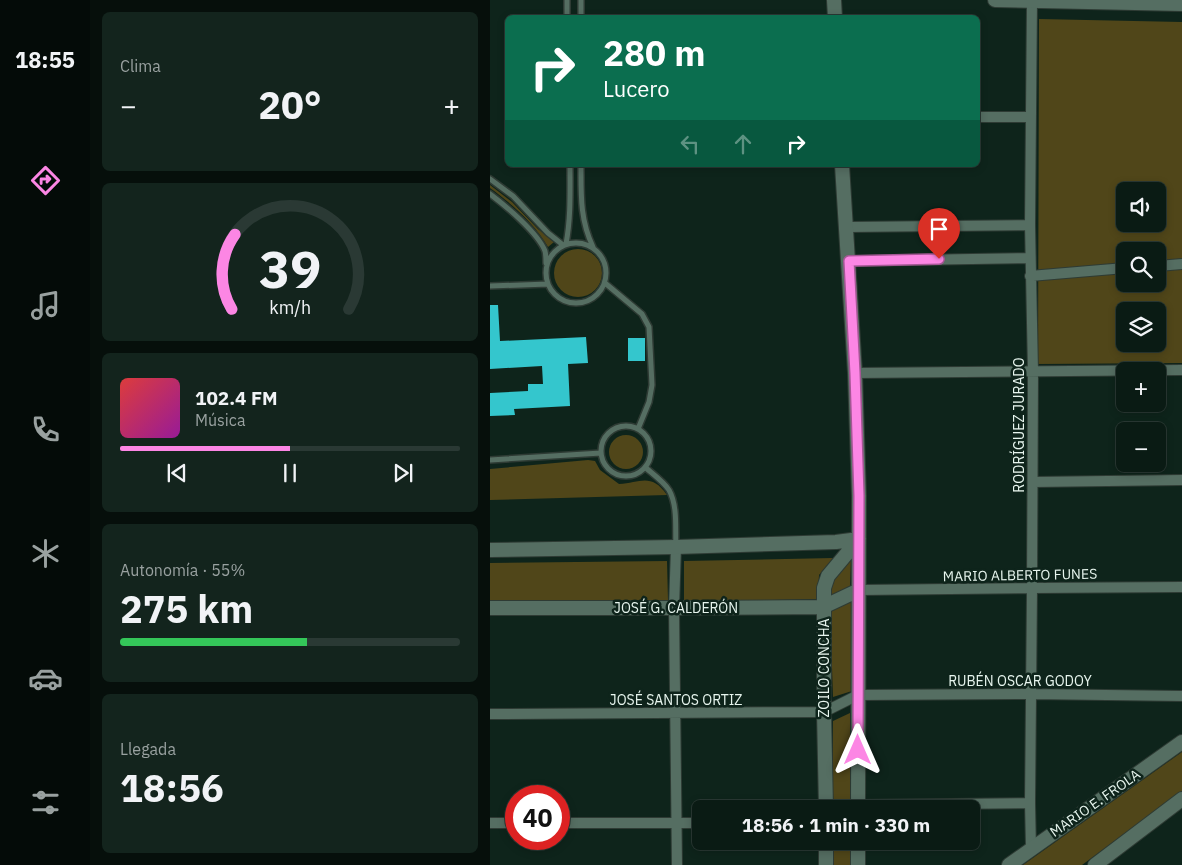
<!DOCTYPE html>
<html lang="es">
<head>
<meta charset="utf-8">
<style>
  body { margin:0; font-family:"IBM Plex Sans",sans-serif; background:#13241d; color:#f1f3f6; height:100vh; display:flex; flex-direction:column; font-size:19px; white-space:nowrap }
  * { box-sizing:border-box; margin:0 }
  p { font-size:16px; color:#99a1a0 }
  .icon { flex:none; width:28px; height:28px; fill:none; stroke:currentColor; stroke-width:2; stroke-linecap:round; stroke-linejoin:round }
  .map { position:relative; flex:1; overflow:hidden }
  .details { display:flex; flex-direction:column; gap:12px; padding:12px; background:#060f0b; width:400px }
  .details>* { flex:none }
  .banner { position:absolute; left:15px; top:15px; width:475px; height:152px; border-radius:8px; box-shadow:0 2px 8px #0003,0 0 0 1px #2a3934; background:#0b6e4f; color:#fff; overflow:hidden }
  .buttons { position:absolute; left:626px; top:182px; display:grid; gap:10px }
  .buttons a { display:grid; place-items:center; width:50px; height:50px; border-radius:8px; background:#0a1b14; box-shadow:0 2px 8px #0003,0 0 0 1px #2a3934; font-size:25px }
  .speed { position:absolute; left:15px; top:785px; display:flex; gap:10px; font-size:25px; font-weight:700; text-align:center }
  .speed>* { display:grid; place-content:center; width:65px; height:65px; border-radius:50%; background:#0a1b14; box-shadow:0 2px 8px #0003,0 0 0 1px #2a3934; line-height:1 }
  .speed .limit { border:8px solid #d22; background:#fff; color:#111 }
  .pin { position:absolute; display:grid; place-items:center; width:42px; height:42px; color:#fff; margin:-51px -21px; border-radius:50% 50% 50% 0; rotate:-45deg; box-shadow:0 0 5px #0007 }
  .pin .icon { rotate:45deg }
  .me { position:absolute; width:55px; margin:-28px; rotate:0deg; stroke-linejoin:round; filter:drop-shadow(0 0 4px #0008) }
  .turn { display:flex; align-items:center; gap:18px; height:105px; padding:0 15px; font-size:22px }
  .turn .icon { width:65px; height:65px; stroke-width:2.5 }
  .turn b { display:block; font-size:35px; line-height:42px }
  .lanes { display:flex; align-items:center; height:48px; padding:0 15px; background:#0003; justify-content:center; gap:25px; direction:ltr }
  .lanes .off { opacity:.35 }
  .big { font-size:38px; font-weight:800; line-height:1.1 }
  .details .tile { flex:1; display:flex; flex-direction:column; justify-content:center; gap:8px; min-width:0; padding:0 18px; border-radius:8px; background:#13241d }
  .details .dial { align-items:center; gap:0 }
  .dial svg { height:130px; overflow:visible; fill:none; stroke:#2a3934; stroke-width:7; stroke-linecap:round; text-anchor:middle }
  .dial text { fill:#f1f3f6; stroke:none }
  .song { display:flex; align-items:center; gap:15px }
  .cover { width:60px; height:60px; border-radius:8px; background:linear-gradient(135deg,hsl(0 70% 55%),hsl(300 70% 35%)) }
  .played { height:5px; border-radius:2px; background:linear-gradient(90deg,#fc86e4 50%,#2a3934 50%) }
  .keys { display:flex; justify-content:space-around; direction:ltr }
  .heat { display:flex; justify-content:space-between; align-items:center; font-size:28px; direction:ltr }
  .charge { height:8px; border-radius:4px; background:linear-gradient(90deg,#34c759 55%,#2a3934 0) }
  .trip { position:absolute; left:202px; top:800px; width:288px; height:50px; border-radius:8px; background:#0a1b14; box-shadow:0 2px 8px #0003,0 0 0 1px #2a3934; font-weight:800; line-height:50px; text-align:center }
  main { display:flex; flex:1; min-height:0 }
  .dock { display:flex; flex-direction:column; width:90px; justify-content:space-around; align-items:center; background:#040b08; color:#99a1a0 }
  .dock .icon { width:35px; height:35px }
  .dock .current { color:#fc86e4 }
  .dock b { font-size:22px; color:#f1f3f6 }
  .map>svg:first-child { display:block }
  .green { fill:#504619; fill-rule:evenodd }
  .building { fill:#34c6cd }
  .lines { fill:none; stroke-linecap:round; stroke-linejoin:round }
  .lane-casing { stroke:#2e3b34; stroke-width:8 }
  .street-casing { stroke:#2e3b34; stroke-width:12 }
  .secondary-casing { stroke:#2e3b34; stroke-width:16 }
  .lane { stroke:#556e62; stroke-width:5 }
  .street { stroke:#556e62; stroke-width:10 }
  .secondary { stroke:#556e62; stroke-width:14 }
  .route-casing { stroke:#a45794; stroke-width:12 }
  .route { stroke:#fc86e4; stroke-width:9 }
  .labels { text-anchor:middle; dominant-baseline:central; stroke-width:5; stroke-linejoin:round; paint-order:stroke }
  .street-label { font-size:14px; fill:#e7f5ee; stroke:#0e241b }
</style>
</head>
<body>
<main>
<nav class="dock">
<b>18:55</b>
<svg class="icon current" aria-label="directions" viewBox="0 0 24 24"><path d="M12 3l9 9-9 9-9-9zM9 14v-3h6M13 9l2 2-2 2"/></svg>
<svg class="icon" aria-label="music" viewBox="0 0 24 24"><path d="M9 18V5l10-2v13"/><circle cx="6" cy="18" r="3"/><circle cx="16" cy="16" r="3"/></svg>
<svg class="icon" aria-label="phone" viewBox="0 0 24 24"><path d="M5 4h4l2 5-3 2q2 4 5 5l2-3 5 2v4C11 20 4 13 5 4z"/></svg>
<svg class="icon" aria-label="climate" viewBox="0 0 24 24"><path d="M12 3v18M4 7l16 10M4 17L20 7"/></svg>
<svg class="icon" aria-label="car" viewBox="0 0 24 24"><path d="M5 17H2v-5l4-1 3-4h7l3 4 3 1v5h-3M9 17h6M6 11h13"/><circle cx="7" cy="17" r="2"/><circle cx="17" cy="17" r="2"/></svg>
<svg class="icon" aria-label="filters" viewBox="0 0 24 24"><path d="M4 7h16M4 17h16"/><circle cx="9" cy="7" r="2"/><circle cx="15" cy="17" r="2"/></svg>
</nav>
<section class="details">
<div class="tile"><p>Clima</p>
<div class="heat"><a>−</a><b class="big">20°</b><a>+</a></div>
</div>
<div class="tile dial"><svg viewBox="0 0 100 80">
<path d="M14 69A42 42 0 1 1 86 69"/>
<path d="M14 69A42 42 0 0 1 16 23" stroke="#fc86e4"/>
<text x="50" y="56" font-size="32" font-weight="700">39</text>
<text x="50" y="72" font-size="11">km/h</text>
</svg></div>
<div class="tile">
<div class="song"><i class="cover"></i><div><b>102.4 FM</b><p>Música</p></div></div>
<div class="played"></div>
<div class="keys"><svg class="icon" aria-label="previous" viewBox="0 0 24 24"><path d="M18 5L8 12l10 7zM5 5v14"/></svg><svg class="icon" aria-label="pause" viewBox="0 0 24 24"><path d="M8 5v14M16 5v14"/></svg><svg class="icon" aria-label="next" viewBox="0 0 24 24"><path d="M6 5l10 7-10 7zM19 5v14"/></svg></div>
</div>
<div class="tile"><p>Autonomía · 55%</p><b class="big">275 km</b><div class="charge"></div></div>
<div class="tile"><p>Llegada</p><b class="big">18:56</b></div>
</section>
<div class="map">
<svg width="692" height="865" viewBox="0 0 692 865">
  <rect width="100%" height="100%" fill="#0e241b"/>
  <path class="green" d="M549,19L692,22V363L548,364ZM635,191H668V224H635ZM635,251H668V284H635ZM635,311H668V344H635Z
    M0,185L22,202L48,229L64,242L58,247C45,224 21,203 0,188Z
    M64 273a24 24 0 1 1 48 0a24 24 0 1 1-48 0Z
    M119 452a17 17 0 1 1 34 0a17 17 0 1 1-34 0Z
    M98,460L105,461L110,470L129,484C150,483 161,472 177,495L0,500V469Z
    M343,558L329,575L328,599L194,602V561Z
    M361,560L360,588L341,596C341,576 348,573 361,560Z
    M177,561L178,600L0,601V563Z
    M361,601L362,691L343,697L340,610Z
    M360,713V803L348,809H343V721Z
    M692,752V791L592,865H533Z
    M344,841H360V865H344Z"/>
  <path class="building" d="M0,305H8L10,341L96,337L98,363L78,364L80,406L24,409L25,415L0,416V393L38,391V384H53L52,366L0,369Z
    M138,338H155V361H138Z"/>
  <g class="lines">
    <defs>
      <path id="lane" d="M77,0V18
        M91,18V0
        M91,165C91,195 90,220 103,247
        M0,179L23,196L58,233L73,245
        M0,194C16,206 48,233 55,251C56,255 56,259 56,263
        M56 273a30 30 0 1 1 60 0a30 30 0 1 1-60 0Z
        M76,244C81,217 80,192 80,165
        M115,283L152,314L159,327L162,385L159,402L148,429
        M0,286L58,284
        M111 451a25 25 0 1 1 50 0a25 25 0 1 1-50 0Z
        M0,460L111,453
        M156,468C163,474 174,482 179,490C188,506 185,529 186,546"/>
      <path id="street" d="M488,117H541
        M357,227L540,225
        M359,261L540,258
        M668,266L692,264
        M540,276L635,268
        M365,373L692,370
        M543,482L692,480
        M186,547L184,608L187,865
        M369,590L542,588L692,587
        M0,714L334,712L368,695L541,694L692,696
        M362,808L368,805L540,803
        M0,823H26
        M69,823H211
        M541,849L540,803L542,588L543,372L540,225L542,0"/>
      <path id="secondary" d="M344,0L345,18
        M505,0L692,4
        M352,165L365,373L369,496L368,809
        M0,550L186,547L346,542L369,539
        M0,608H184L333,607L369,590
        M336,809L334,712V588L338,576L369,539
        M368,841V865
        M336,865V841
        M519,865L692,742
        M605,865L692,799"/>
    </defs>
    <use href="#lane" class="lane-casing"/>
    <use href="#street" class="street-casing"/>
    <use href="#secondary" class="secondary-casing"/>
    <use href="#lane" class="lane"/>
    <use href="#street" class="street"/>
    <use href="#secondary" class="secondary"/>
  </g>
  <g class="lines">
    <defs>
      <path id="route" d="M368,750L369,496L365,373L359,261L449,259"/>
    </defs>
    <use href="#route" class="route-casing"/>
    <use href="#route" class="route"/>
  </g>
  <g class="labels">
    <g class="street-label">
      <text transform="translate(529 425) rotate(-90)">RODRÍGUEZ JURADO</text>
      <text transform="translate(530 575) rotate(-1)">MARIO ALBERTO FUNES</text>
      <text x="186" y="608">JOSÉ G. CALDERÓN</text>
      <text transform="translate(334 668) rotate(-90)">ZOILO CONCHA</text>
      <text x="530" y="681">RUBÉN OSCAR GODOY</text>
      <text x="186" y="700">JOSÉ SANTOS ORTIZ</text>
      <text transform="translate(605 803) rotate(-35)">MARIO E. FROLA</text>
    </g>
  </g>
</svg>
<div class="buttons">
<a><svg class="icon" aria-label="sound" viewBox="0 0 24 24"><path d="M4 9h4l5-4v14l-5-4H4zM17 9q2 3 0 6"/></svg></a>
<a><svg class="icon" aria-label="search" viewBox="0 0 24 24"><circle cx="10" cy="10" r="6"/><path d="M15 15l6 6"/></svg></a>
<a><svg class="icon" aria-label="layers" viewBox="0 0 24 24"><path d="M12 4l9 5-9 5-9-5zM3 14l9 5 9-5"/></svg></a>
<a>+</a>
<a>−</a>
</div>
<div class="speed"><div class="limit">40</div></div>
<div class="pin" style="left:449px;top:259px;background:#d93025"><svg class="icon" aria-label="arrive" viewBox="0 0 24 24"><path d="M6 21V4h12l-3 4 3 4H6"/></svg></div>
<svg class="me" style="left:368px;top:750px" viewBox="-20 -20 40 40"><path d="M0-17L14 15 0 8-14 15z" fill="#fc86e4" stroke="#fff" stroke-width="4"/></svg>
<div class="trip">18:56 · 1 min · 330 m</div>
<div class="banner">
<div class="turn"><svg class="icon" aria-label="right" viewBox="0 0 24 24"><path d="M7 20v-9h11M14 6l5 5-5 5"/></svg><div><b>280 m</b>Lucero</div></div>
<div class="lanes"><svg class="icon off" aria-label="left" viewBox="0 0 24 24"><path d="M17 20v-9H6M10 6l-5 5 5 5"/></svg><svg class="icon off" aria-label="ahead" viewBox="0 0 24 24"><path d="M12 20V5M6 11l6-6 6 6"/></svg><svg class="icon" aria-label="right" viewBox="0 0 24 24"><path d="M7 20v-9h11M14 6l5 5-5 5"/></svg></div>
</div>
</div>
</main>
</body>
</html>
